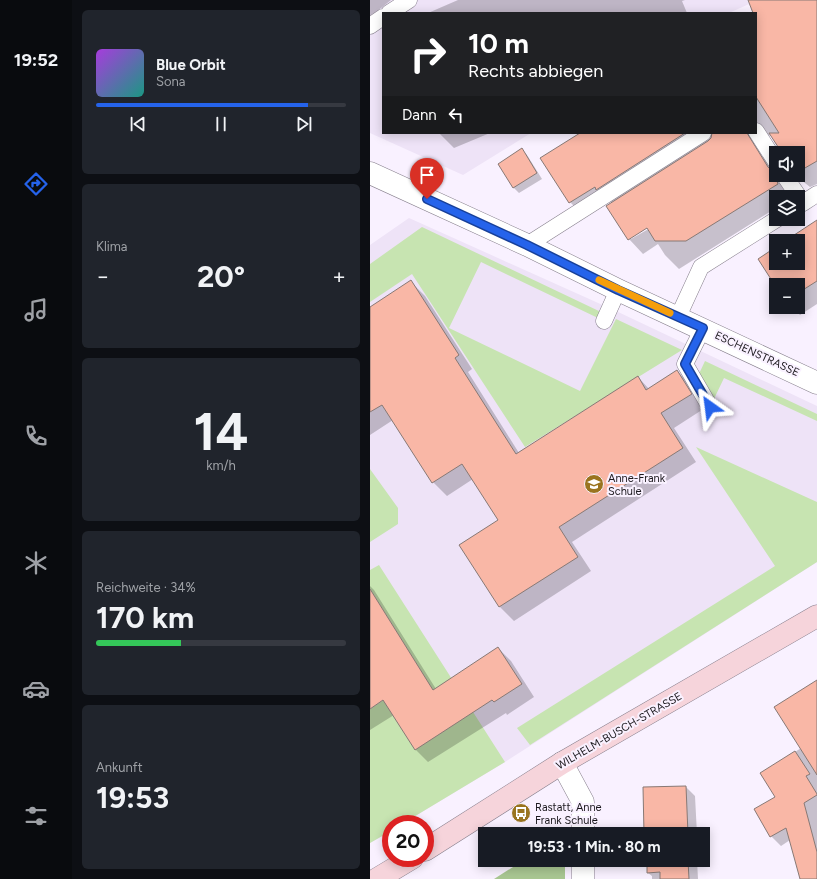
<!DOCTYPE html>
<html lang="de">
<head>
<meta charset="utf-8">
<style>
  body { margin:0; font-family:Figtree,sans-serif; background:#20242c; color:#f1f3f6; height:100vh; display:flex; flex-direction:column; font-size:15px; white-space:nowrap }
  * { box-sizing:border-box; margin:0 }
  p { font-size:13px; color:#9ea1a6 }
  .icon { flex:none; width:22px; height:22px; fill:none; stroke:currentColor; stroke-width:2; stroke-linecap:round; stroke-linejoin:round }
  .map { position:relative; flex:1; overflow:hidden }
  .drawer { display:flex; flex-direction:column; gap:10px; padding:10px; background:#0d0f14; width:298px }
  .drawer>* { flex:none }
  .guide { position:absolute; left:12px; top:12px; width:375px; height:122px; border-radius:0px; box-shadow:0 2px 10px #0003; background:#202124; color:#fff; overflow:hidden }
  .fabs { position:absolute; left:399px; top:146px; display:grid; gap:8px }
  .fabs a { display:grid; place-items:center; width:36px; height:36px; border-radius:0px; background:#171b24; box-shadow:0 2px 10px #0003; font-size:20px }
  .speed { position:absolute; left:12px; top:815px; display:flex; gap:8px; font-size:20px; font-weight:700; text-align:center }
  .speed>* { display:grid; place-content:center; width:52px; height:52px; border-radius:50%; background:#171b24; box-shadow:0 2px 10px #0003; line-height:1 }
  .speed .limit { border:6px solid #d22; background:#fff; color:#111 }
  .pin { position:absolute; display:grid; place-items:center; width:34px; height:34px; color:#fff; margin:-41px -17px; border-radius:50% 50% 50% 0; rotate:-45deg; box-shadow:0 0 4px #0007 }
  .pin .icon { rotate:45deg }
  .me { position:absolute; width:44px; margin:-22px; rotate:329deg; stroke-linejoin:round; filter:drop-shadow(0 0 3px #0008) }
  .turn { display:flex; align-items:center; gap:14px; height:84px; padding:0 20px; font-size:18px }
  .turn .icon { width:52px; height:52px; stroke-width:2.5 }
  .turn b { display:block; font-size:28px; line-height:34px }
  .then { display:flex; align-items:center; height:38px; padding:0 20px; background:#0003; gap:8px; font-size:15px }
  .big { font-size:30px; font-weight:700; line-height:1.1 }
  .drawer .card { flex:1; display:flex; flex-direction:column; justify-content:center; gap:6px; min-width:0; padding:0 14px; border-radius:6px; background:#20242c }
  .drawer .dial { align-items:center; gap:0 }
  .dial b { font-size:52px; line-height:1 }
  .song { display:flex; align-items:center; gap:12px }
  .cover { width:48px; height:48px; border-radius:6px; background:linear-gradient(135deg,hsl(280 70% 55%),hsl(170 70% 35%)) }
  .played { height:4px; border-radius:2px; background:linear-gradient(90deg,#2563eb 85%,#363941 85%) }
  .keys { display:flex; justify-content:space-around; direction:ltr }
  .heat { display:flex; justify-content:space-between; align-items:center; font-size:22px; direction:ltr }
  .charge { height:6px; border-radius:3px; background:linear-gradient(90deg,#34c759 34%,#363941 0) }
  .trip { position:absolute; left:108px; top:827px; width:232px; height:40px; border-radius:0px; background:#171b24; box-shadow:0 2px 10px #0003; font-weight:700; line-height:40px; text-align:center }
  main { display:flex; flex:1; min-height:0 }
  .tabs { display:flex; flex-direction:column; width:72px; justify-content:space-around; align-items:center; background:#090b0e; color:#9ea1a6 }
  .tabs .icon { width:28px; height:28px }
  .tabs .on { color:#2563eb }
  .tabs b { font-size:18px; color:#f1f3f6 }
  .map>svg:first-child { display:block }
  .built { fill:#eee3f7 }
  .green { fill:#c7e4b1 }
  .forest { fill:#a9c792 }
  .shadow { fill:#0003; fill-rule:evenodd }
  .building { fill:#f9b7a6; stroke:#887975 }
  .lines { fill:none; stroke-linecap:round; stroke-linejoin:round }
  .lane-casing { stroke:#867f8c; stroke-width:17 }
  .street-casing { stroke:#867f8c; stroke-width:23 }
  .secondary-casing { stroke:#867f8c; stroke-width:23 }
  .lane { stroke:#fff; stroke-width:16 }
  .street { stroke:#fff; stroke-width:22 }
  .secondary { stroke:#f6d4db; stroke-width:22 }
  .route-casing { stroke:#184099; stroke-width:10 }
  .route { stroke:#2563eb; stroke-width:7 }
  .slow { stroke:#f59e0b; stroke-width:7 }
  .labels { text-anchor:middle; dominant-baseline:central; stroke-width:4; stroke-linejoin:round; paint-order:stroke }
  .street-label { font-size:11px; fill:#1b181d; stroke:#f9f1ff }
  .poi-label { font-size:11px; fill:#1b181d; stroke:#f9f1ff; text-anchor:start }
</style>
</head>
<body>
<main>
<nav class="tabs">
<b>19:52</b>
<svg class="icon on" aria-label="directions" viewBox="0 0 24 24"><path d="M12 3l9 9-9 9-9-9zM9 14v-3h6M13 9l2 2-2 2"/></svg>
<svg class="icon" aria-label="music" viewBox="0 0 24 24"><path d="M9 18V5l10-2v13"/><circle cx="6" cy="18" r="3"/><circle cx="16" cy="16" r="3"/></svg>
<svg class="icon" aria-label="phone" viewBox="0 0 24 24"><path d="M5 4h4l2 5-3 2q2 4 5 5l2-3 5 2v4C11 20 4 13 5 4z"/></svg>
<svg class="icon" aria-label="climate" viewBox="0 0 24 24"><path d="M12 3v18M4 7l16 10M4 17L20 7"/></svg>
<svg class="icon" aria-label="car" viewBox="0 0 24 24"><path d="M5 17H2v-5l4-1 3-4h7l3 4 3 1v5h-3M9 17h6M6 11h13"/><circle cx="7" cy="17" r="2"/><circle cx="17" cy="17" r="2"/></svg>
<svg class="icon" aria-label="filters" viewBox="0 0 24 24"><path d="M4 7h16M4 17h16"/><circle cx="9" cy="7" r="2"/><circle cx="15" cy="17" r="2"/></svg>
</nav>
<section class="drawer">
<div class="card">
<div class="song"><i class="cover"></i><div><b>Blue Orbit</b><p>Sona</p></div></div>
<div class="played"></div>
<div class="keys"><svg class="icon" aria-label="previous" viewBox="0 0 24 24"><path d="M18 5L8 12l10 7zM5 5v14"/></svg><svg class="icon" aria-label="pause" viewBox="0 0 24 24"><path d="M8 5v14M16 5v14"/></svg><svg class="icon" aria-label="next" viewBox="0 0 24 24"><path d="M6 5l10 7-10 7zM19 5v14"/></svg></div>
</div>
<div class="card"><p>Klima</p>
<div class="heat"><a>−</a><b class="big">20°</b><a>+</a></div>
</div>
<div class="card dial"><b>14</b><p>km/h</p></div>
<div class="card"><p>Reichweite · 34%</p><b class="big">170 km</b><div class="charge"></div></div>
<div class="card"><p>Ankunft</p><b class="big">19:53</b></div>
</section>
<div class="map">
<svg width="447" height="879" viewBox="0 0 447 879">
  <rect width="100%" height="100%" fill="#f9f1ff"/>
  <path class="built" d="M0,0H388L359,13H13V133H161L93,175L0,133Z
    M39,218L246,311L447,406V562L135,762L32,824H21V831L0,843V245Z"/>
  <path class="green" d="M52,227L231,312L228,318L111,262L79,328L210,391L246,319L312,350L155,447L42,274L0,302V264Z
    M335,361L447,414V421L354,378L343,401L328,376Z
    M326,447L447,502V562L160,745L147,728L405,566Z
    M0,469L28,508V524L0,542Z
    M9,565L135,762L32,824H21V831L0,843V709L53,674L0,589V570Z"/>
  <path class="forest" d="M154,860H195V879H124Z"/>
  <path class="shadow" d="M0,0H21L0,17Z
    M88,0H315L312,1L317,13H58Z
    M379,0H447V184L440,187L425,175H428V153H413L401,135L396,137L392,151L406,175H408L421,197H406V208L309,269L295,255L288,244L273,254L259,239L242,203L239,201L214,216L200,202L211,133H386V20L390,18ZM281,225L282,227L261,239V237Z
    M69,133H120L84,148Z
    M152,150L157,155L172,179L149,193L143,187Z
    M447,222V304L430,315L422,307H428V285H406L389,259L406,248V263H428V241H417Z
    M41,282L55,296L102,369L98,372L149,453L268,377L279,389L307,371L321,385L335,408L304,428L326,462L202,542L221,571L144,621L130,607L91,545L129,521L103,479L77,496L63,482L23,420L0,435V308Z
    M0,586L4,590L66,689L128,648L141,661L164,697L137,715L136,713L58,762L45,749L24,715L0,730Z
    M447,693V865L420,840L411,846L401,836L406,797L392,774L431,748Z
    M316,787L325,796L327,834H275Z
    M278,860H327L328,879H282V876L278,873Z"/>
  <path class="building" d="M378,0H447V161L428,172V153H412L399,133H409L386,97V13H383Z
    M210,133H315L226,190L225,187L199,203L170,158Z
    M342,133H377L398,167L401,170L405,171V176L408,184L316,241H285L277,228L258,240L236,206L338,141L341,138Z
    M152,148L167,173L143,188L128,164Z
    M447,220V281L428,293V285H406V287L388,259L406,247V263H428V241H415Z
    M41,280L89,355L85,358L146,454L268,376L276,390L307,370L322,394L291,413L313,448L189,527L208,557L129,607L89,545L128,520L92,464L62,483L12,405L0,412V307Z
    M0,589L63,690L128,647L152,684L124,702L122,700L45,750L13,700L0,709Z
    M447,680V775L404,707Z
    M425,751L440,774L436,776L447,794V795L434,803L447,852V879H430L416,828L400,837L384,809L405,797L390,773Z
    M316,786L318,834H274L273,787Z
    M277,860H318L319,879H290V872L277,873Z"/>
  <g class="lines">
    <defs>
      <path id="lane" d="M19,13L39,0
        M0,26L13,17
        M386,131L406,162
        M414,175L433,203L428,206
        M433,203L447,194
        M157,245L333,133
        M308,317L331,267L407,219
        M234,321L248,290
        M333,328L315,364L340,407"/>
      <path id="street" d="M0,173L157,245L248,290L447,383
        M192,763L213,802V834
        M213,860V879"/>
      <path id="secondary" d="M55,850L192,763L447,616
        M7,879L42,858"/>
    </defs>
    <use href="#lane" class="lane-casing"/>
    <use href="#street" class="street-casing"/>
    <use href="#secondary" class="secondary-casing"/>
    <use href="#lane" class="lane"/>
    <use href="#street" class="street"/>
    <use href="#secondary" class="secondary"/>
  </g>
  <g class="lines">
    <defs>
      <path id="route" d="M57,199L157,245L248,290L333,328L315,364L340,407"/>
    </defs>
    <use href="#route" class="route-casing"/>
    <use href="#route" class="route"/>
    <path class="slow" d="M229,280L300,313"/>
  </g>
  <defs>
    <symbol id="school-disc" viewBox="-11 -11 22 22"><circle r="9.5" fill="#9a741f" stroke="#f9f1ff"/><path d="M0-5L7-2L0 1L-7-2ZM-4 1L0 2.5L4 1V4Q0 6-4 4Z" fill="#fff"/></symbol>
    <symbol id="bus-disc" viewBox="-11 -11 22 22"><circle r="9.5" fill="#9a741f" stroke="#f9f1ff"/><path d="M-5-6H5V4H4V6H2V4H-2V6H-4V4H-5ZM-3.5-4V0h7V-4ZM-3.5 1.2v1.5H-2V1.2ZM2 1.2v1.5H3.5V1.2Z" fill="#fff"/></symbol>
  </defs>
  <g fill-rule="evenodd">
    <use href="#school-disc" x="213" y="473" width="22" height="22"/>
    <use href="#bus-disc" x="140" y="802" width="22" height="22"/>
  </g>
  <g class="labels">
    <g class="street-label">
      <text transform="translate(387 354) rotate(25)">ESCHENSTRASSE</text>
      <text transform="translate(249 731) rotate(-30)">WILHELM-BUSCH-STRASSE</text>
    </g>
    <g class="poi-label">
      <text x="238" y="478">Anne-Frank<tspan x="238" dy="13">Schule</tspan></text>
      <text x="165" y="807">Rastatt, Anne<tspan x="165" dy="13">Frank Schule</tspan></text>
    </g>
  </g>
</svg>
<div class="fabs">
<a><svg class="icon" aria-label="sound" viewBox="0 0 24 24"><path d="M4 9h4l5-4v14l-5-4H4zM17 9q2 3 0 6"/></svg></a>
<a><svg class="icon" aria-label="layers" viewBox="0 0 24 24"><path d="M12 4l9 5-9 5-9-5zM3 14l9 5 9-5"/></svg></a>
<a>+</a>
<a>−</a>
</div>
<div class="speed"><div class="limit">20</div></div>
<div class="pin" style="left:57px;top:199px;background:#d93025"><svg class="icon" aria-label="arrive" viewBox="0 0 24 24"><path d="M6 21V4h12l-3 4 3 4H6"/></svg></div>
<svg class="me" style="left:340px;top:407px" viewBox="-20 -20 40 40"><path d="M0-17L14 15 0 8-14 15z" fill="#2563eb" stroke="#fff" stroke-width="4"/></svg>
<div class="trip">19:53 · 1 Min. · 80 m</div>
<div class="guide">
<div class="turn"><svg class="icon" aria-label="right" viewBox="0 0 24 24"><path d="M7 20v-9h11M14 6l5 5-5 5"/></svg><div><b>10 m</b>Rechts abbiegen</div></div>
<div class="then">Dann<svg class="icon" aria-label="left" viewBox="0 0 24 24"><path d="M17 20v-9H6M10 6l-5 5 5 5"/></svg></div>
</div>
</div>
</main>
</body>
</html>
